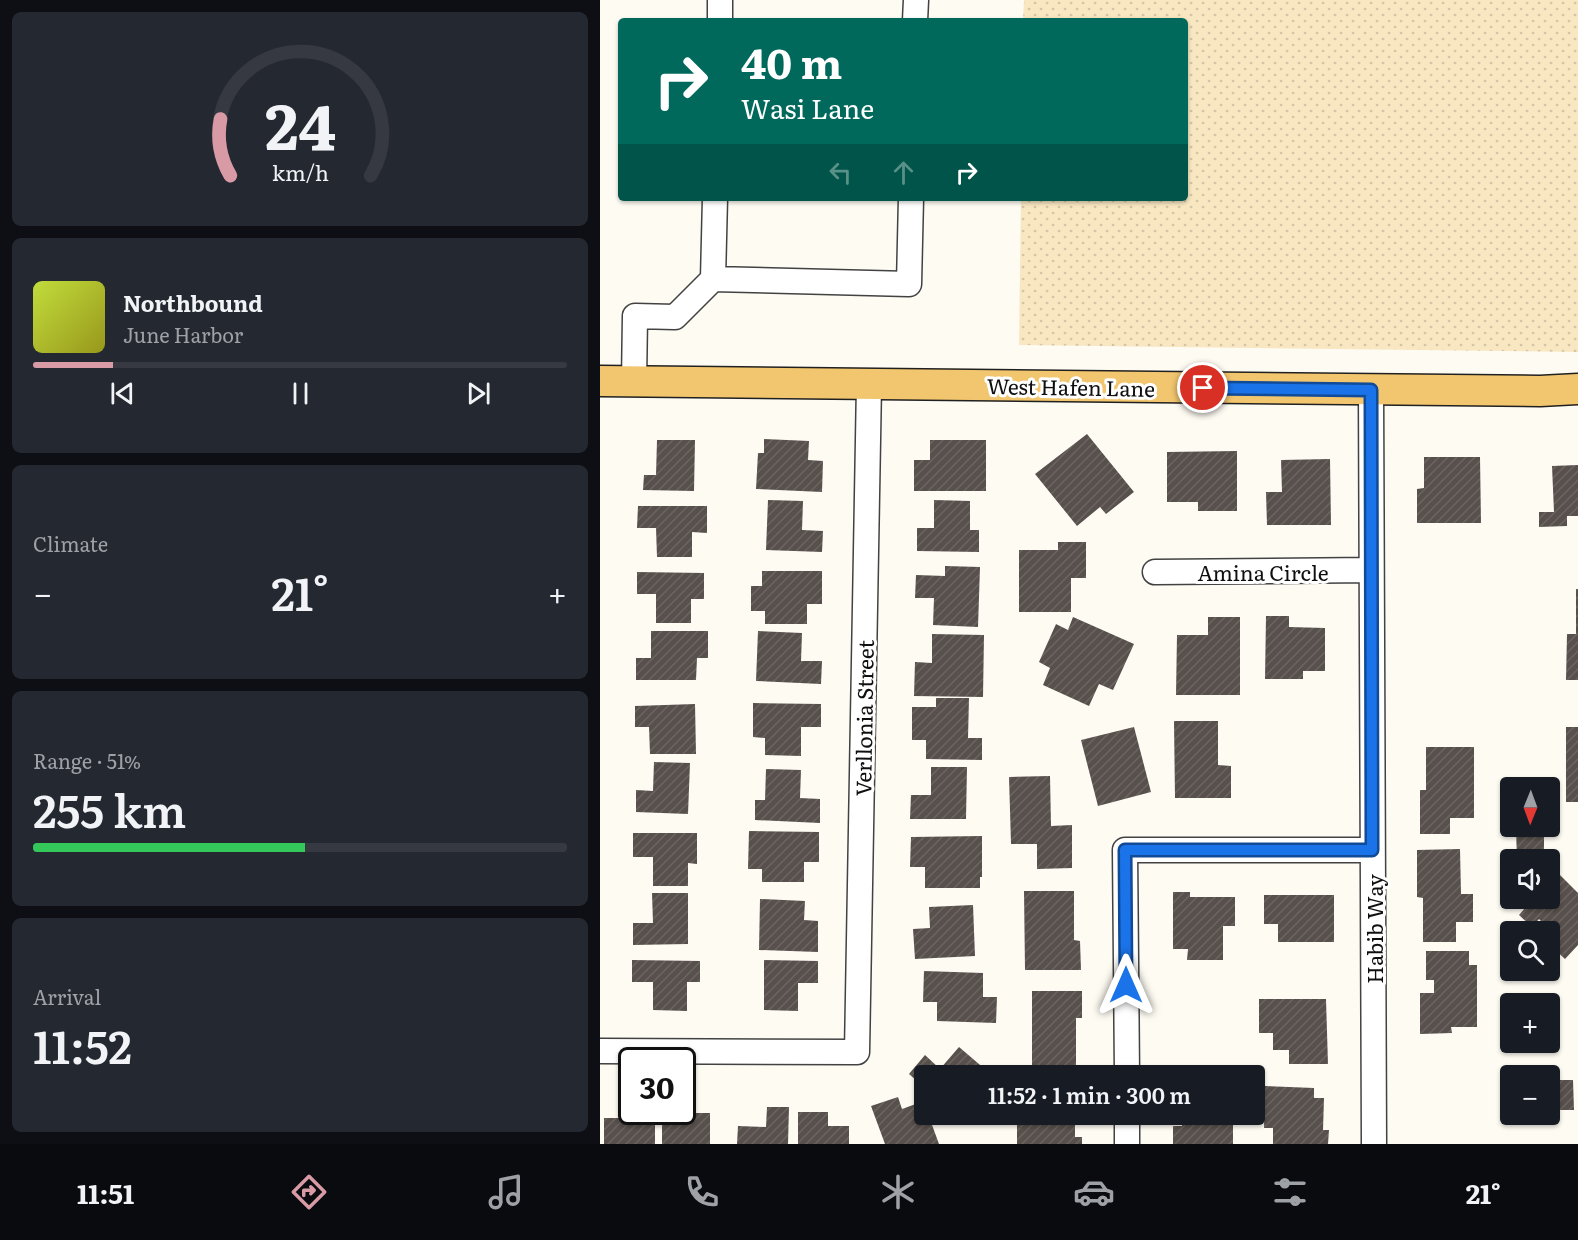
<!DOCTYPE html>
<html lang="en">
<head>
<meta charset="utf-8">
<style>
  body { margin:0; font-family:Literata,serif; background:#242831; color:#f1f3f6; height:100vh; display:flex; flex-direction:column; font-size:22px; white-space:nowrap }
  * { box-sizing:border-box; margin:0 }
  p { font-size:20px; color:#9ea1a6 }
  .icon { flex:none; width:33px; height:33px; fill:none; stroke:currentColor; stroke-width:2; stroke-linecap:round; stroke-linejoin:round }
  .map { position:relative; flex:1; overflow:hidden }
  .drawer { display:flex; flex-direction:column; gap:12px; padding:12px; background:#0d0f14; width:600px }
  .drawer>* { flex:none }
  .banner { position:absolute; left:18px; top:18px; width:570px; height:183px; border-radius:6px; box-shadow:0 2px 4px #0004; background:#00695c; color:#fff; overflow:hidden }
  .needle { width:39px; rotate:181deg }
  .controls { position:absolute; left:900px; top:777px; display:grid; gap:12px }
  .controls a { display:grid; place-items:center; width:60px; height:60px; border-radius:6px; background:#171b24; box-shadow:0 2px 4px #0004; font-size:30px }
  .speed { position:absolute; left:18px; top:1047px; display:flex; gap:12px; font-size:30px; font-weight:700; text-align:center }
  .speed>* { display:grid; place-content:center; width:78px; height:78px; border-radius:50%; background:#171b24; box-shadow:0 2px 4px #0004; line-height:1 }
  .speed .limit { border:3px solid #111; border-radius:9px; background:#fff; color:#111 }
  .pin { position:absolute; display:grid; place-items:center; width:51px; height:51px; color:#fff; margin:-26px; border:3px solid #fff; border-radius:50%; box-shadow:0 2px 6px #0007 }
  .me { position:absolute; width:66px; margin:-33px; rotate:0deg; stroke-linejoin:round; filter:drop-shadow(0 0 4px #0008) }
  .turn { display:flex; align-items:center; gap:21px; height:126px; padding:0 24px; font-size:27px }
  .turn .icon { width:78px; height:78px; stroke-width:2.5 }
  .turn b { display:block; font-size:42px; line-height:51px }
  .lanes { display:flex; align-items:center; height:57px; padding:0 24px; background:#0003; justify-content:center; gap:30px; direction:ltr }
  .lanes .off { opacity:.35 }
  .big { font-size:45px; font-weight:600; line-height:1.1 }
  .drawer .card { flex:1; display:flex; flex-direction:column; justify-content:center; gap:9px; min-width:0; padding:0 21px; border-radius:9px; background:#242831 }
  .drawer .dial { align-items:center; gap:0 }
  .dial svg { height:156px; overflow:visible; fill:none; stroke:#363941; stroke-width:7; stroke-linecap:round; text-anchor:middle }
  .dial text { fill:#f1f3f6; stroke:none }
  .song { display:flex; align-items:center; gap:18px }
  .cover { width:72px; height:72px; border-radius:9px; background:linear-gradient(135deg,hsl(70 70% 55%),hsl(60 70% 35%)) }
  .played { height:6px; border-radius:3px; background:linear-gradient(90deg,#d89aa5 15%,#363941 15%) }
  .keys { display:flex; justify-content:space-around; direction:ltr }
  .heat { display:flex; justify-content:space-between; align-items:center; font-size:33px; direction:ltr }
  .charge { height:9px; border-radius:4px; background:linear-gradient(90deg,#34c759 51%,#363941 0) }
  .trip { position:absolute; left:314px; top:1065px; width:351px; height:60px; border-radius:6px; background:#171b24; box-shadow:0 2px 4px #0004; font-weight:600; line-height:60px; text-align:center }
  .tabs { display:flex; height:96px; justify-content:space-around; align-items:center; background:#090b0e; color:#9ea1a6 }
  .tabs .icon { width:42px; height:42px }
  .tabs .active { color:#d89aa5 }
  .tabs b { font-size:27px; color:#f1f3f6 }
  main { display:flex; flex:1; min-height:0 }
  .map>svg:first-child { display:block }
  .sand { fill:url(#sand-dots) }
  .building { fill:url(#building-hatch) }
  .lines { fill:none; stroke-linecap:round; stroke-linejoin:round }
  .minor-casing { stroke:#424242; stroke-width:27 }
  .major-casing { stroke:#202020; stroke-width:33 }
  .minor { stroke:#fff; stroke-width:24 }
  .major { stroke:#f2c66f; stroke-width:30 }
  .route-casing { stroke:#114b97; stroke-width:15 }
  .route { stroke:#1a73e8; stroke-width:10 }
  .labels { text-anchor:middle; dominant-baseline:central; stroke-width:6; stroke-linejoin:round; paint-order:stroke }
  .street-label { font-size:21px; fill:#0f0f0f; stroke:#fff }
</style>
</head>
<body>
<main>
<section class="drawer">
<div class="card dial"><svg viewBox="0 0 100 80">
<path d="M14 69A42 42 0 1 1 86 69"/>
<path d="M14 69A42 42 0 0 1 9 40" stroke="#d89aa5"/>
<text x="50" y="56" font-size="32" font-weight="700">24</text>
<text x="50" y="72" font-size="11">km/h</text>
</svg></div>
<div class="card">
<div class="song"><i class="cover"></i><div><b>Northbound</b><p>June Harbor</p></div></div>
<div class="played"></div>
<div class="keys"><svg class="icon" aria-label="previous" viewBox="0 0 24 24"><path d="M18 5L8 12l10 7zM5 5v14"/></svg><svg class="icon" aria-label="pause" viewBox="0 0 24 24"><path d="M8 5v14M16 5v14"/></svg><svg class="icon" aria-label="next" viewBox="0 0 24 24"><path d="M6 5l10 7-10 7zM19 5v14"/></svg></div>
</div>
<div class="card"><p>Climate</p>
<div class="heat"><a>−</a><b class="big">21°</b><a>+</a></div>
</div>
<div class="card"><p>Range · 51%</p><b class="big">255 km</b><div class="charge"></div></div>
<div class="card"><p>Arrival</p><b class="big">11:52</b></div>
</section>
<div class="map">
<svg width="978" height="1144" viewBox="0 0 978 1144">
  <defs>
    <pattern id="sand-dots" width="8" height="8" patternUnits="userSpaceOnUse" patternTransform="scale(1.5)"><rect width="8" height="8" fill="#f8e7c1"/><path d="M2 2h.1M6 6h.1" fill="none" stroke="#d3c5a5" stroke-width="1.8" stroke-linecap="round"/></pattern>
    <pattern id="building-hatch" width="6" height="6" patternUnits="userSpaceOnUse" patternTransform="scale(1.5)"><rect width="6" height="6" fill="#58504c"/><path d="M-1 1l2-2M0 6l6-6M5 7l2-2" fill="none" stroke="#6b6561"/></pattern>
  </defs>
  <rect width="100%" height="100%" fill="#fefbf3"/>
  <path class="sand" d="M424,0H978V352L419,345L421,198H585V21H423Z"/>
  <path class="building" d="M487,434L534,492L506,514L500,507L477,526L435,474Z
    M164,439L209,441L208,460L223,461L222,492L156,489L158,453H164Z
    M57,440H95L94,491L43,490L44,475H56Z
    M330,440H386V491H314V460H330Z
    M637,451V511H598V502H567V452Z
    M824,457H880L881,523H817V489L824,488Z
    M730,459L731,525H667L666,492H682L681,460Z
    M978,465V516H967V526L939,527V512H954L952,466Z
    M168,500L203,501L202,530L223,531L222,552L166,550Z
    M334,500L370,501V530H379V552L317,551V528H334Z
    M38,506H107V533L92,532V557H57L56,528H37Z
    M458,542H486V578H471V612H419V550H458Z
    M345,566L380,567L378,627L333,625L334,598H315L316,575L345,576Z
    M162,571H222V604H207V624H165V611H151V586H162Z
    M37,572L104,573V599H91V623H56V594H37Z
    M976,589H978V680H966L967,634H976Z
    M666,616H689V627L725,628V671H703V679H665Z
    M473,617L534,644L513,690L499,684L489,706L443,685L450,668L439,662L456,624L468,630Z
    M608,617H640V695H576L577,635H608Z
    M51,631H108V658H97L96,680H36V658H51Z
    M158,631L202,633L201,661H222L221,684L156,681Z
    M332,634L384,635L383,697L314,696L315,662L332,663Z
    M336,698H369L368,738H382V760L326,759V740H312V707H336Z
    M153,703L221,704V727H201V756L165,755V738L153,737Z
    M95,704L96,754H50L49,727H35V706Z
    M574,721H618V765L631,766V798H575Z
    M534,727L551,792L498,806L481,740Z
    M966,727H978V802H966Z
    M826,747H874V818H850V834H820V790H826Z
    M54,762L90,763L88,814L36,812V790L53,791Z
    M331,767H367L366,819H310L311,795H331Z
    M166,769L201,770L200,798L220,799V823L155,820V800H165Z
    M450,776L451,826L472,825V868L437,869V844H411L409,777Z
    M916,829H944V860H917Z
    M149,831L219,832V862H204V882H162V869H148Z
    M33,833H97V864L88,863V886H53V857H33Z
    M382,836V877H380V888H325V867H310L311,837Z
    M860,849L861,894H873V922H856V942H823V898L817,897V850Z
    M958,873L978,893V945L965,959L951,946L958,938L939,919L932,927L919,915L934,898H950V882Z
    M424,891H474V940L480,941L481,970H425Z
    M573,892H590V897H635V926H623V960H587L588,949H573Z
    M52,893H88V944L33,945V923H53Z
    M664,895H734V942H678V924H664Z
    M160,899L205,901L204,920L218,921V952L159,950Z
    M373,905L375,956L315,959L313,929L330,928L329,907Z
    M826,951H869V965H877V1027H851L852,1033L820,1034V993H834V980H826Z
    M32,960L100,961V982H87V1011L53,1010V982H32Z
    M164,960L218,961V983H198V1011L164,1010Z
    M324,971L383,973V997H397L396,1023L337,1021V1002H323Z
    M432,991H482V1018H476V1067H432Z
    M659,999H726L728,1064H689V1050H673V1033H659Z
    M359,1047L386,1070L381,1076H324V1087L309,1074L325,1055L340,1069Z
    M950,1080H973L974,1110H950Z
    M665,1086L714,1088V1098H724L723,1130H729L728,1144H673V1128H664Z
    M298,1097L302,1109L324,1101V1114H328L339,1144H285L271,1106Z
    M82,1098H86V1113H110V1144H62V1112H82Z
    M167,1107H189L188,1144H137L138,1126L166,1127Z
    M33,1112H55V1144H4V1118H33Z
    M198,1112H228V1126H249V1144H198Z
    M417,1114H475V1137H482V1144H417Z
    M582,1114H633V1144H573V1126H582Z"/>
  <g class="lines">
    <defs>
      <path id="minor" d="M120,21V0
        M315,21L316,0
        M113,279L309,284L311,198
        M34,382L35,316L75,317L113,279L115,198
        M771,390L774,1144
        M555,572L771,570
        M0,1051L257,1052L269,384
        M527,1076L525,850H772
        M527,1114V1144"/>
      <path id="major" d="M0,381L940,391L978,389"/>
    </defs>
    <use href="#minor" class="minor-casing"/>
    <use href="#major" class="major-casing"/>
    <use href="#minor" class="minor"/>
    <use href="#major" class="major"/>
  </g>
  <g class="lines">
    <defs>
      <path id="route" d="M526,985L525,850H772L771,390L603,388"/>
    </defs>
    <use href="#route" class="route-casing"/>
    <use href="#route" class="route"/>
  </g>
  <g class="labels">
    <g class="street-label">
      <text transform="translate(471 386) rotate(1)">West Hafen Lane</text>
      <text x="663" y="571">Amina Circle</text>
      <text transform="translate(263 718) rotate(-89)">Verllonia Street</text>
      <text transform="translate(773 929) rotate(-90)">Habib Way</text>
    </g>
  </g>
</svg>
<div class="controls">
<a><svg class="needle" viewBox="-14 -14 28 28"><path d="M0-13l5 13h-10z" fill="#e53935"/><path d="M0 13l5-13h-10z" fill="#9ea1a6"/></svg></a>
<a><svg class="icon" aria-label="sound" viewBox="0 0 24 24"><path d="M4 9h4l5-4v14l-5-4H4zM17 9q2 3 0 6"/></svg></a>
<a><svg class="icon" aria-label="search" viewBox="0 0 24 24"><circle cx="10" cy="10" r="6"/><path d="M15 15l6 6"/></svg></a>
<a>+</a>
<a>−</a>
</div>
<div class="speed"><div class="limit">30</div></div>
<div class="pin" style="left:603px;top:388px;background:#d93025"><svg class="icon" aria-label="arrive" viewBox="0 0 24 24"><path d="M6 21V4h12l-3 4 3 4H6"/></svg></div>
<svg class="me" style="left:526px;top:985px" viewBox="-20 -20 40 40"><path d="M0-17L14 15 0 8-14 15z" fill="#1a73e8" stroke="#fff" stroke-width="4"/></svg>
<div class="trip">11:52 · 1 min · 300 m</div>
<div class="banner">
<div class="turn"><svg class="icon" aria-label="right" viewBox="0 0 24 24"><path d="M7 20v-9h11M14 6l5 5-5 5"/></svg><div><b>40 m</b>Wasi Lane</div></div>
<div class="lanes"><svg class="icon off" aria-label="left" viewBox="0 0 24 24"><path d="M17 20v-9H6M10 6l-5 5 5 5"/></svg><svg class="icon off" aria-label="ahead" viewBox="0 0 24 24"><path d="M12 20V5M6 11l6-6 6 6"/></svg><svg class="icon" aria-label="right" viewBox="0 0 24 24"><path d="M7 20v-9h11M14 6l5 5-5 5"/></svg></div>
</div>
</div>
</main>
<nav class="tabs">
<b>11:51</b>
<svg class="icon active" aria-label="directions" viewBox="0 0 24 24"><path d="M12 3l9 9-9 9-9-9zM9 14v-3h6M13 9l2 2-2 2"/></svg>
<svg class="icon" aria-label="music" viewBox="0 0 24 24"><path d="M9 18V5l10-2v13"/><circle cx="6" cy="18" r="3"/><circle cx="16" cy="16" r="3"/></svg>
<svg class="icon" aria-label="phone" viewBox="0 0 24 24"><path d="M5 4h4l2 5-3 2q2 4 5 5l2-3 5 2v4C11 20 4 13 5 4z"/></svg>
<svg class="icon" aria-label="climate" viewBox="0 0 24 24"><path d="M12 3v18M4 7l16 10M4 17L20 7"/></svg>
<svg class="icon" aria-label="car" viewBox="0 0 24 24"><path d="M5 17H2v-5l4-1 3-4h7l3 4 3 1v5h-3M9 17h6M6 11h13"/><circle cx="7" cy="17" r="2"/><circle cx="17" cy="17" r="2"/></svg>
<svg class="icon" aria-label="filters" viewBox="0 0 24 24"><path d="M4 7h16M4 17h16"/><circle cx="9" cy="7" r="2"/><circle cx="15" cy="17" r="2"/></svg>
<b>21°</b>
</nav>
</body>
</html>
